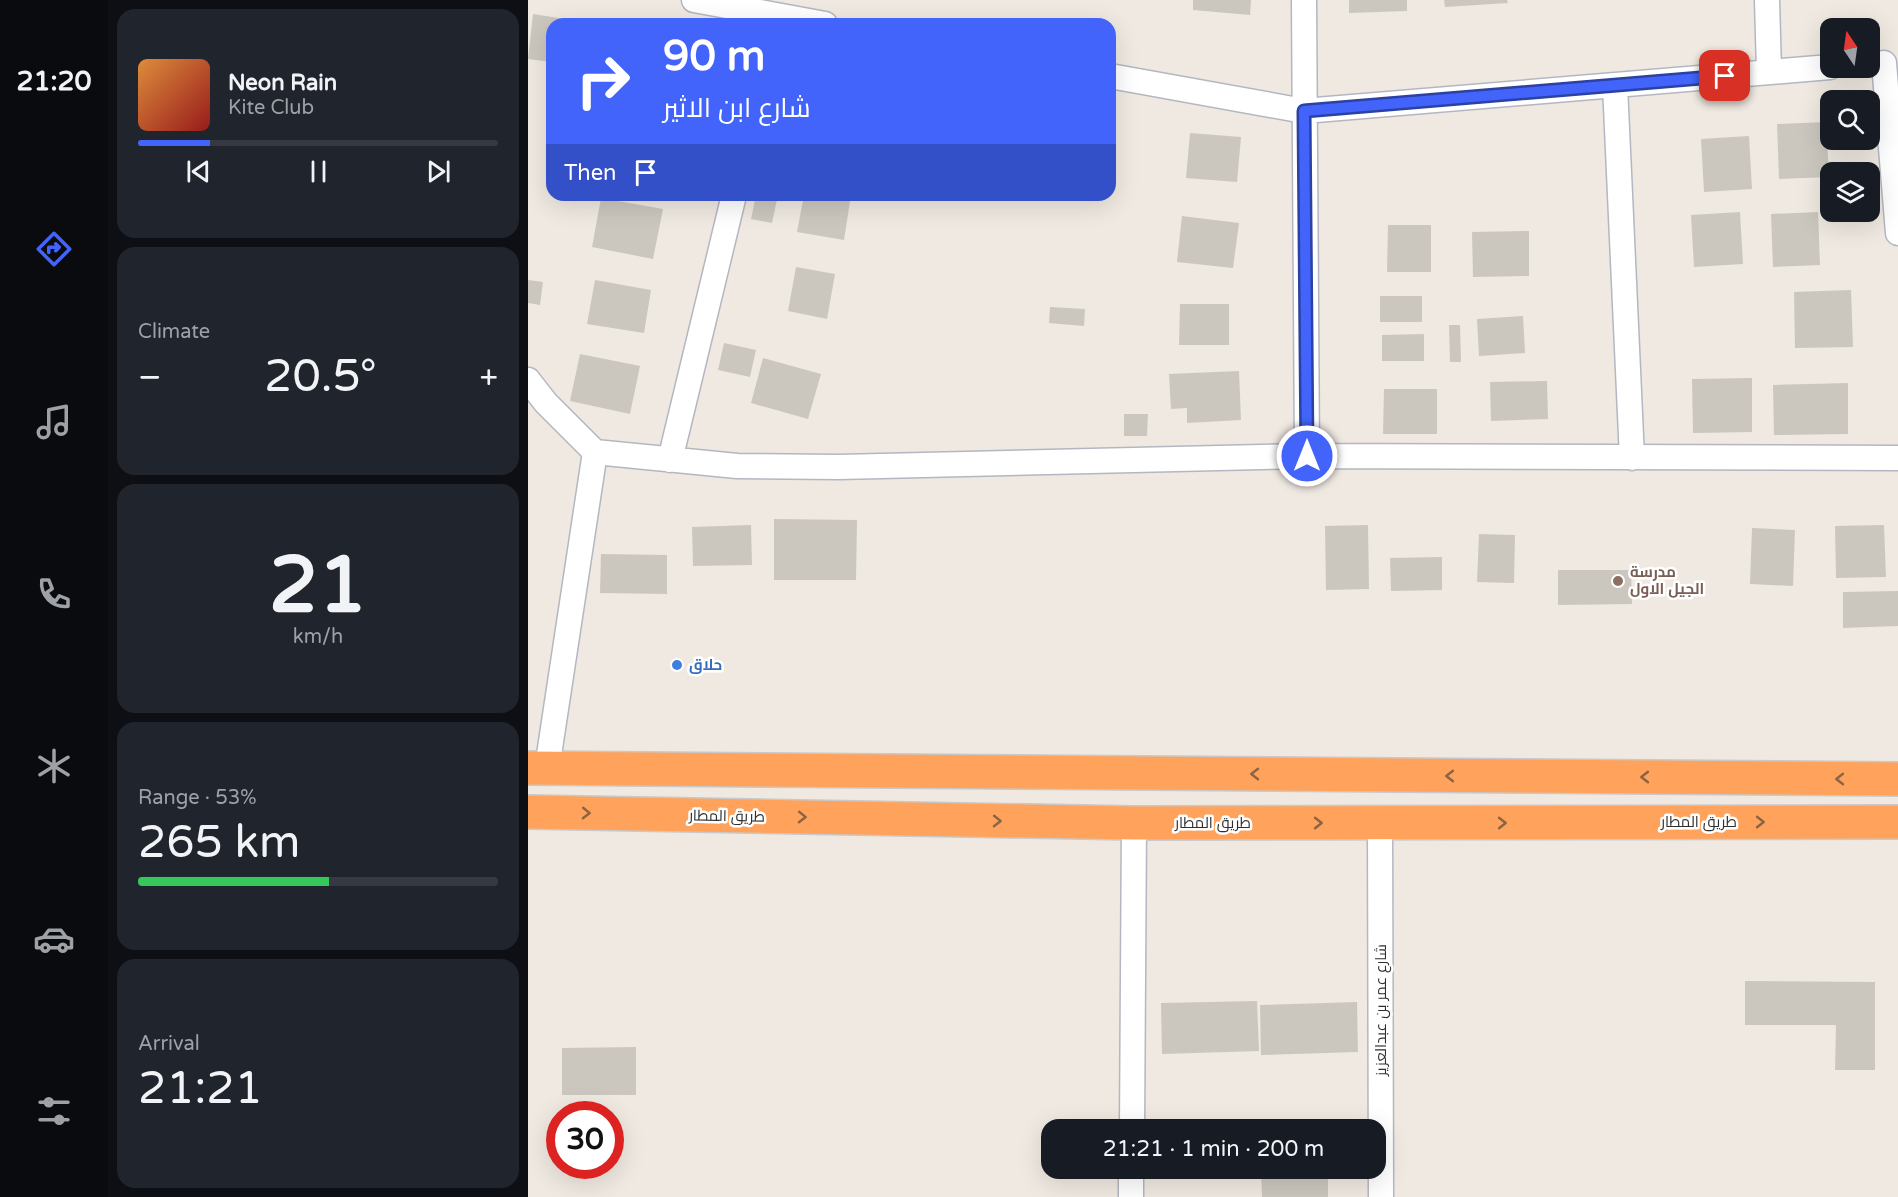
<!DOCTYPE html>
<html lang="en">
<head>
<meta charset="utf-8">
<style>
  body { margin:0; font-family:"Varela Round",Cairo,sans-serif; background:#20242c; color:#f1f3f6; height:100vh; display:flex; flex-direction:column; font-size:22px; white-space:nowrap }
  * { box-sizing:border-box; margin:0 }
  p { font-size:20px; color:#9ea1a6 }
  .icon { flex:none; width:33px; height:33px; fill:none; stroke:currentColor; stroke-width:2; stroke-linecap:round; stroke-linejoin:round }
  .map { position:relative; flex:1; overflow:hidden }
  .panel { display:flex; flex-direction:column; gap:9px; padding:9px; background:#0d0f14; width:420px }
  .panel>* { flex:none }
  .banner { position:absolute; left:18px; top:18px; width:570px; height:183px; border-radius:18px; box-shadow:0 6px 24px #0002; background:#4264fb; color:#fff; overflow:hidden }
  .needle { width:39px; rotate:347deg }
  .buttons { position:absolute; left:1292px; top:18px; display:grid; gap:12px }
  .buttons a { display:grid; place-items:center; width:60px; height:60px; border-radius:12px; background:#171b24; box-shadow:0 6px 24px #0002; font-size:30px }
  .speed { position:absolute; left:18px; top:1101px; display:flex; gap:12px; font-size:30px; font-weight:700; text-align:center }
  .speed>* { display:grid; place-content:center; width:78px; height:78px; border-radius:50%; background:#171b24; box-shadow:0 6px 24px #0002; line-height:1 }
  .speed .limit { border:9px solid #d22; background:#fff; color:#111 }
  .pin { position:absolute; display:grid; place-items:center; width:51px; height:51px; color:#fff; margin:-26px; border-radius:12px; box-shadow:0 3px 9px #0006 }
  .me { position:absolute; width:66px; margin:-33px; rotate:0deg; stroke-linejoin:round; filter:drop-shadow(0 0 4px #0008) }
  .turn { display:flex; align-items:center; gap:21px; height:126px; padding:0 18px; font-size:27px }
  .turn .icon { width:78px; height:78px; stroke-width:2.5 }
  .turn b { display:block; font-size:42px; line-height:51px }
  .then { display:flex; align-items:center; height:57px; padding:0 18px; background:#0003; gap:12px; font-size:22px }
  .big { font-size:45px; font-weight:600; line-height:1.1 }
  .panel .card { flex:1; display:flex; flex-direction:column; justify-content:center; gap:9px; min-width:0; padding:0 21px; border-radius:18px; background:#20242c }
  .panel .dial { align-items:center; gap:0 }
  .dial b { font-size:78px; line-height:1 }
  .song { display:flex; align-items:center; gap:18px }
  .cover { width:72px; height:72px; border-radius:9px; background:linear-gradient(135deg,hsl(30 70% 55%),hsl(0 70% 35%)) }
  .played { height:6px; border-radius:3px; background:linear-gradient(90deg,#4264fb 20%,#363941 20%) }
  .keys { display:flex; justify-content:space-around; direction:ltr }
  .heat { display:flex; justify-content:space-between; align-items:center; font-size:33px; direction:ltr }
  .charge { height:9px; border-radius:4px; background:linear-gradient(90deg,#34c759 53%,#363941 0) }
  .trip { position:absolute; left:513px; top:1119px; width:345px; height:60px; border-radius:18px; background:#171b24; box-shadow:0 6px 24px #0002; font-weight:600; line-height:60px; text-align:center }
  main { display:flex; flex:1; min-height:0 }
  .menu { display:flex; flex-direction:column; width:108px; justify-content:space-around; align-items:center; background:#090b0e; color:#9ea1a6 }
  .menu .icon { width:42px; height:42px }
  .menu .active { color:#4264fb }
  .menu b { font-size:27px; color:#f1f3f6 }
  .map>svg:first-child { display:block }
  .building { fill:#cbc7bf }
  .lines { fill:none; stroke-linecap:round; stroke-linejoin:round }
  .street-casing { stroke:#b4b7c1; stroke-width:27 }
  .highway-casing { stroke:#c9c9c9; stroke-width:36 }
  .street { stroke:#fff; stroke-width:24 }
  .highway { stroke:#ffa35c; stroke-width:33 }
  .oneway { stroke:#8c6343 }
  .route-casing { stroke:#2b41a3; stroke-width:15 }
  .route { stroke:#4264fb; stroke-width:10 }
  .education-dot { fill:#8d6e63; stroke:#fff; stroke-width:2 }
  .shop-dot { fill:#3f7fe0; stroke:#fff; stroke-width:2 }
  .labels { text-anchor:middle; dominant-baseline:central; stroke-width:5; stroke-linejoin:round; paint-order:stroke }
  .education-label { font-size:15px; font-weight:bold; fill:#785e54; stroke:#fff; text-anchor:start }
  .shop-label { font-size:15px; font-weight:bold; fill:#366cbe; stroke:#fff; text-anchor:start }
  .street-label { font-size:15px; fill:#2e2e2e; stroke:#fff }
</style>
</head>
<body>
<main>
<nav class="menu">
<b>21:20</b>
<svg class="icon active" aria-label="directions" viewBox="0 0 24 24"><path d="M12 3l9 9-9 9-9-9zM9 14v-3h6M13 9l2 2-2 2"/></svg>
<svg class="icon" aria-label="music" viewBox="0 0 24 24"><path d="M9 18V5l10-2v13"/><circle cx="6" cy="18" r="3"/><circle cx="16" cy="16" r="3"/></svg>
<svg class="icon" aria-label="phone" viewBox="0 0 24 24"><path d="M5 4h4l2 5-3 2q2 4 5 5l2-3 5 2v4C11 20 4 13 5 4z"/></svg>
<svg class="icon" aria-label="climate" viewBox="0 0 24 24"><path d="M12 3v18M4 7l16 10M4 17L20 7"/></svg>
<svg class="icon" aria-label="car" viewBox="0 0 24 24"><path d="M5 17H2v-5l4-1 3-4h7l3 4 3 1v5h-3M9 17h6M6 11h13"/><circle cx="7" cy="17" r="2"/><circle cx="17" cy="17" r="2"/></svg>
<svg class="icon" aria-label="filters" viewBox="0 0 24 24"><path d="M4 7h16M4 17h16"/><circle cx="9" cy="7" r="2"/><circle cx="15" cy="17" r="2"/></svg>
</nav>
<section class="panel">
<div class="card">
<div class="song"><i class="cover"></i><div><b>Neon Rain</b><p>Kite Club</p></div></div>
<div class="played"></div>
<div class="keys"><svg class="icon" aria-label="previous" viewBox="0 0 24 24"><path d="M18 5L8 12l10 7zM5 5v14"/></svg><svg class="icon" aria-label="pause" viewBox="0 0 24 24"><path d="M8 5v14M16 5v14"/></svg><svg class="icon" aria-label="next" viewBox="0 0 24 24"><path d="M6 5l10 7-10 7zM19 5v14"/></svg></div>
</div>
<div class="card"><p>Climate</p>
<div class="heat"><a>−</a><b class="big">20.5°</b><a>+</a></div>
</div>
<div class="card dial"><b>21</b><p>km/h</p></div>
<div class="card"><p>Range · 53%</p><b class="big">265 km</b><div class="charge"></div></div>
<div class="card"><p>Arrival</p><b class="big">21:21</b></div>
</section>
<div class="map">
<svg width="1370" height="1197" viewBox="0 0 1370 1197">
  <rect width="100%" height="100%" fill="#efe9e1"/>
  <path class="building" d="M665,0H723L722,15L665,10Z
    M821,0H879V11L821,13Z
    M916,0H979L980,3L917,7Z
    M5,14L62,23V24H24V62L0,59Z
    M1298,122L1301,177L1251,179L1249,124Z
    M662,133L713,137L709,182L658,178Z
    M1221,136L1224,189L1176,192L1173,139Z
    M228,195H250L244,223L223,219Z
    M276,195H323L316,240L269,232Z
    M73,198L135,209L125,259L64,247Z
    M1212,212L1215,264L1166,267L1163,215Z
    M1290,212L1292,265L1245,267L1243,214Z
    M654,216L711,223L705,268L649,262Z
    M860,225H903V272H859Z
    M1001,231V276L945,277L944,232Z
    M268,267L307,274L299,319L260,311Z
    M0,280L15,282L12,305L0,303Z
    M67,280L123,290L116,333L59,324Z
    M1323,290L1325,347L1267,348L1266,292Z
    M852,296H894V322H852Z
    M652,304H701V345H651Z
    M522,307L557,309L556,326L521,323Z
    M995,316L997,353L951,356L949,319Z
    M921,325H932L933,362H922Z
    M896,334V361H854V335Z
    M196,343L228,350L222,377L190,370Z
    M52,354L112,366L102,414L42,401Z
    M235,358L293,374L280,419L223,403Z
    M711,371L713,420L659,423V408L643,409L641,374Z
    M1224,378V432L1165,433L1164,379Z
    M1019,381L1020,419L963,421L962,382Z
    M1320,383V434L1246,435L1245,385Z
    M856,389H909V434H855Z
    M596,414H620L619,436H596Z
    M246,519L329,520L328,580H246Z
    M223,525L224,565L165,566L164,527Z
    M840,525L841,589L798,590L797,526Z
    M1356,525L1358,577L1308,578L1307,526Z
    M1224,528L1267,530L1265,586L1222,584Z
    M951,534L987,535L986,583L949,582Z
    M73,554L139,555V594L72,593Z
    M914,557V590L863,591L862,558Z
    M1030,570H1103L1104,604L1030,605Z
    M1370,591V626L1315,628V592Z
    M1217,981L1347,982V1070H1307L1308,1025H1217Z
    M729,1001L731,1051L634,1054L633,1003Z
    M829,1002L830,1052L733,1055L732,1005Z
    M108,1047V1095H34V1048Z
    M733,1168H800V1197H734Z"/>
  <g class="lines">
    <defs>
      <path id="street" d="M166,0L297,24
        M776,0L779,456
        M1239,0L1241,72
        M1356,63L1370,233
        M582,76L776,111L1302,67
        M1087,85L1104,458
        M0,380L18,403L67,452L209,466L311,467L779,456L1370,458
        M142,460L206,195
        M19,768L67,452
        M852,823L853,1197
        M604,1130L606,823
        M603,1197V1168"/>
      <path id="highway" d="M0,768L1370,779
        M0,812L606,823L1370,822"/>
    </defs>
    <use href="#street" class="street-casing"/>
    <use href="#highway" class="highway-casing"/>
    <use href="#street" class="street"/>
    <use href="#highway" class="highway"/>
  </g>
  <defs><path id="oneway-chevron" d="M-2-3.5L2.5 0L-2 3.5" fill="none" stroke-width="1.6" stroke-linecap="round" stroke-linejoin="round" transform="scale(1.5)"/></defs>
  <g class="oneway">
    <use href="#oneway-chevron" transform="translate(727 774) rotate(-180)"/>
    <use href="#oneway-chevron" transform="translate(922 776) rotate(-180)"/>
    <use href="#oneway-chevron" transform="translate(1117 777) rotate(-180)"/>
    <use href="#oneway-chevron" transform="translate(1312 779) rotate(-180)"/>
    <use href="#oneway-chevron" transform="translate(58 813) rotate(1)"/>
    <use href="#oneway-chevron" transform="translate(274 817) rotate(1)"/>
    <use href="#oneway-chevron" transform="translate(469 821) rotate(1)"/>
    <use href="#oneway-chevron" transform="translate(1232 822)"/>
    <use href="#oneway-chevron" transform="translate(790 823)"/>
    <use href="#oneway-chevron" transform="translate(974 823)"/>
  </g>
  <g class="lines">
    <defs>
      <path id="route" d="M779,456L776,111L1197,76"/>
    </defs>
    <use href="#route" class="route-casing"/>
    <use href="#route" class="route"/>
  </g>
  <circle class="education-dot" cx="1090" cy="581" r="6"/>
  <circle class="shop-dot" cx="149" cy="665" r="6"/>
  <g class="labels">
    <g class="education-label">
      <text x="1102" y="572">مدرسة<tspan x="1102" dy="17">الجيل الاول</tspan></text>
    </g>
    <g class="shop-label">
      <text x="161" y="665">حلاق</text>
    </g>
    <g class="street-label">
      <text transform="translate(199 816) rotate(1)">طريق المطار</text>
      <text x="1171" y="822">طريق المطار</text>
      <text x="685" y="823">طريق المطار</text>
      <text transform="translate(853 1010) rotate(-90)">شارع عمر بن عبدالعزيز</text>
    </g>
  </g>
</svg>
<div class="buttons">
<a><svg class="needle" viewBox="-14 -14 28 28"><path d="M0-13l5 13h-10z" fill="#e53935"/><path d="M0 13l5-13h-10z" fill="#9ea1a6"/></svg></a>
<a><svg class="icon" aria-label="search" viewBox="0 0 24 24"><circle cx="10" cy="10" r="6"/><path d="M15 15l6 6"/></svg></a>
<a><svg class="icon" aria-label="layers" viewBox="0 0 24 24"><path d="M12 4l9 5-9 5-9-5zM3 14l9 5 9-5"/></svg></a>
</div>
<div class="speed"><div class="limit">30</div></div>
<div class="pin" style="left:1197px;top:76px;background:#d93025"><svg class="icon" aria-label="arrive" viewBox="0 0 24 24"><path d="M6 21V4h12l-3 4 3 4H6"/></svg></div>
<svg class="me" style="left:779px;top:456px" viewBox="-20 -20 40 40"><circle r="17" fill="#4264fb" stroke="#fff" stroke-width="3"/><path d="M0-11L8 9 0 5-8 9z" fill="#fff"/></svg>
<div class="trip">21:21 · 1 min · 200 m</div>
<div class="banner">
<div class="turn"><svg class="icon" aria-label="right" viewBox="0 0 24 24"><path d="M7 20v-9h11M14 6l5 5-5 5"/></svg><div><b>90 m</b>شارع ابن الاثير</div></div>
<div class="then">Then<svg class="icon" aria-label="arrive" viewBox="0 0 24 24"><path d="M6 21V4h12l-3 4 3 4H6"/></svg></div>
</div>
</div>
</main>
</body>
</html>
